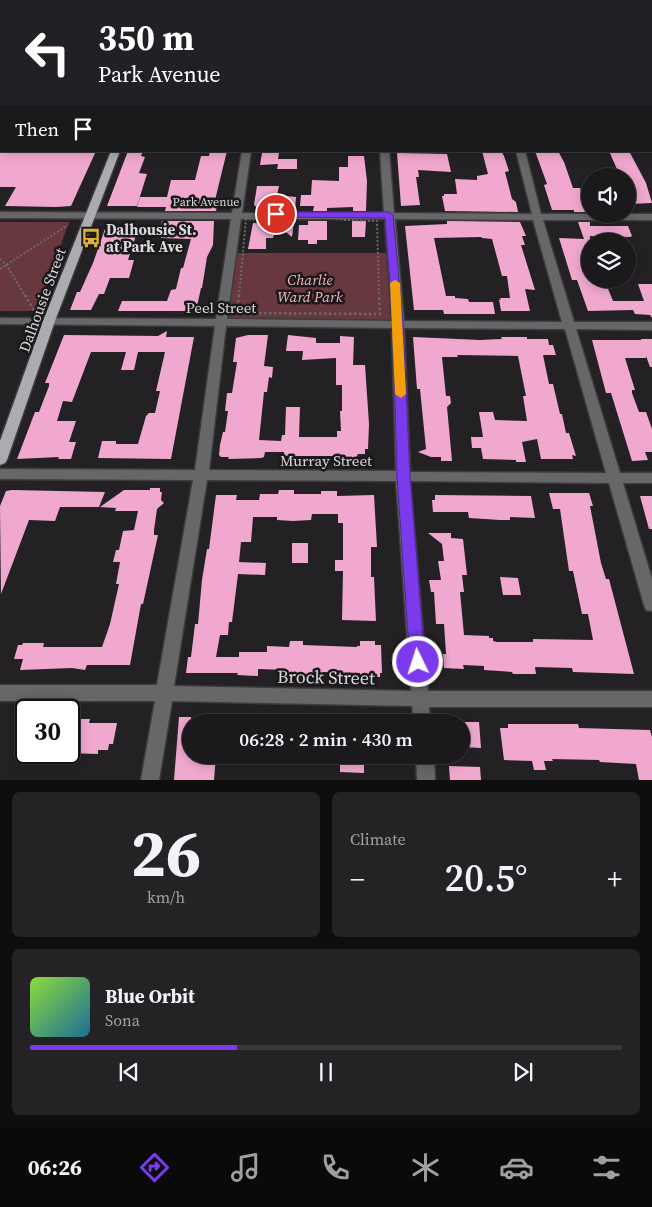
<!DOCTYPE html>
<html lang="en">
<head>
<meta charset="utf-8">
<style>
  body { margin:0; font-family:"Source Serif 4",serif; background:#242225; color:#f1f3f6; height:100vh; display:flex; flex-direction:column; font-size:19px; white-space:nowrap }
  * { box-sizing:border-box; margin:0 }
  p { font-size:16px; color:#a0a0a3 }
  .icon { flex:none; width:28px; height:28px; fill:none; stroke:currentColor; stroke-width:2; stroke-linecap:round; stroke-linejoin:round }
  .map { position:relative; height:780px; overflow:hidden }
  .panel { display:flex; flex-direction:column; gap:12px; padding:12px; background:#0f0e0f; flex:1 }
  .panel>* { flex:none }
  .guide { position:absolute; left:0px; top:0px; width:652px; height:152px; box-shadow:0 2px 12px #0003,0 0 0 1px #39383b; background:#202124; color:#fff; overflow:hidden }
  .buttons { position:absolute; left:581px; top:168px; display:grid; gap:10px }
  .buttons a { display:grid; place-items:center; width:55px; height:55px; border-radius:50%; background:#1b191c; box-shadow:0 2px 12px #0003,0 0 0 1px #39383b; font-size:25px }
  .speed { position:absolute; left:15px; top:699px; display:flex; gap:10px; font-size:25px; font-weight:700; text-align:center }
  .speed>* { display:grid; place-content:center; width:65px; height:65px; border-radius:50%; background:#1b191c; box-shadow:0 2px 12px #0003,0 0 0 1px #39383b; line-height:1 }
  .speed .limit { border:2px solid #111; border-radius:8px; background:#fff; color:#111 }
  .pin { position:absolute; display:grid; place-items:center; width:42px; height:42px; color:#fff; margin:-21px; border:2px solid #fff; border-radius:50%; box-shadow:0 1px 5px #0007 }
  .me { position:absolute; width:55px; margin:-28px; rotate:356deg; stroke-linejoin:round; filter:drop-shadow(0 0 4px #0008) }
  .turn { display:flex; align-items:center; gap:18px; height:105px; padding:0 15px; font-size:22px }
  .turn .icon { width:65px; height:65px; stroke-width:2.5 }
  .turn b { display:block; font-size:35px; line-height:42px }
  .then { display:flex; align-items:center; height:48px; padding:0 15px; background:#0003; gap:10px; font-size:19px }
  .big { font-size:38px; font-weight:600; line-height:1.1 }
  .panel .tile { flex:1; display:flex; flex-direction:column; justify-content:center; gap:8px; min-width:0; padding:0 18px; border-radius:8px; background:#242225 }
  .panel .dial { align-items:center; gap:0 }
  .dial b { font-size:65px; line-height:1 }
  .song { display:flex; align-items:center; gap:15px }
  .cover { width:60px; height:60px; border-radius:8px; background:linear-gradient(135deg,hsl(90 70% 55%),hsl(200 70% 35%)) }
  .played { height:5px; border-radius:2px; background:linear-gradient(90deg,#7c3aed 35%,#39383b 35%) }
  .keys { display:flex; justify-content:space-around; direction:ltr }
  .heat { display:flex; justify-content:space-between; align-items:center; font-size:28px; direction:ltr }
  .panel .tiles { flex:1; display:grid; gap:12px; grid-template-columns:1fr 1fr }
  .tile:last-child { grid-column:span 2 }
  .trip { position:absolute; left:182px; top:714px; width:288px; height:50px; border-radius:25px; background:#1b191c; box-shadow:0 2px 12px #0003,0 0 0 1px #39383b; font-weight:600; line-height:50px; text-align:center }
  .dock { display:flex; height:80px; justify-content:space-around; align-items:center; background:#0b0a0b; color:#a0a0a3 }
  .dock .icon { width:35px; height:35px }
  .dock .active { color:#7c3aed }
  .dock b { font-size:22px; color:#f1f3f6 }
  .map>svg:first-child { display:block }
  .built { fill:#312b32 }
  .green { fill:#68383f }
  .building { fill:#f0a8cf }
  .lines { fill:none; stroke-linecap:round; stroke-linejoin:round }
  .minor-casing { stroke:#3e3b3f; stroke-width:3 }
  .major-casing { stroke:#3e3b3f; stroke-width:3 }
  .path-far1 { stroke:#6b696c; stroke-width:2; stroke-dasharray:2 2; stroke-linecap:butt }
  .path { stroke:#6b696c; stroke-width:2.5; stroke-dasharray:2.5 2.5; stroke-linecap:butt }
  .minor { fill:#676669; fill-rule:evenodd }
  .major { fill:#acabb0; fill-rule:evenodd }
  .route { fill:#7c3aed; stroke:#51269a }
  .slow { fill:#f59e0b }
  .labels { text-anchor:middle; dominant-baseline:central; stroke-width:5; stroke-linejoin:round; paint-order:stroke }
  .far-street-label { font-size:12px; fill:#dbd9dc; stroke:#1b181b }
  .poi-label { font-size:15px; font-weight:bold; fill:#dbd9dc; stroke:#1b181b; text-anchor:start }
  .park-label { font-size:15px; font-style:italic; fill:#f7b5bd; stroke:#1b181b }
  .street-label { font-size:15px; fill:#dbd9dc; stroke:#1b181b }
  .near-street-label { font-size:18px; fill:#dbd9dc; stroke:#1b181b }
</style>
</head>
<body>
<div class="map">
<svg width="652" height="780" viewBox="0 0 652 780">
  <rect width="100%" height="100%" fill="#242125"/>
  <path class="built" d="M0,0H281L1,1V27Z"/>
  <path class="green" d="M0,222H69L37,311H0Z
    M230,253H392L398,323L222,322Z"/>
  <path class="building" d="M0,151H96L71,206L56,207L5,206L16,187H0Z
    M128,151H143L141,156L145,157L139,173L147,174L137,206H107Z
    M210,151H227L215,200H218L216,211H165L166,207H137L140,197H167L171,180H195L201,156H209Z
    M482,151H501L504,156L509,171L505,172L512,199L516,202L518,212L445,211L442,196H444V194H457L455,179L477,180V176L488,174Z
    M535,151H558L564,162L573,188H580L583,197H590V212H574V210H552L544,185L547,184Z
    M609,151H629L646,183L652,203L629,204L628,199V176H620Z
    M262,153H279L278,159H297V169H277L278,164L260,165Z
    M397,153L447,154L451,172L418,170L419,177H416L420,205L401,206Z
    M348,156H364L367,181L366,211H353V207L327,208V211H313L314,206H300L301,195H311L312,180L339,181V167H348Z
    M257,186H279L277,195L296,197L295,211H261L254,205Z
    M162,221H214L213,245L207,257L202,288H201L196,311H118L122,301H167L171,290L176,289L181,268H183L191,239L161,238L163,233H159Z
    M273,221H294L292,237L277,225L273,238H266V249H248L253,223L276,224Z
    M308,221H327V240H317V244H308V240H298L299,225H308Z
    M352,221H366L365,237H352Z
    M447,221L520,222L526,236H522L525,245H521L535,290L525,289L530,311H501L499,299L501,300L500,298H510L507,276H502L492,239L482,238L481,237L434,238L446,296H455V298L468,299L469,302H493L495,314H444L443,310H414L405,226L447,224Z
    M578,222H590V226H628L632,236L630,237L590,236V279H604L613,301H644L638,284H652V318L650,315L635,314L633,310L588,311L577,280H572L559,238L584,239Z
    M109,228L138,229L128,260H134L129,278H110L104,294H99L91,310H70L77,292H80L93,263L105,229Z
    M167,331L166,337H194L171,459L98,458L102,441H116V444H138L146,416L149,413H155L160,391H156L165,352H138L134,370H121L126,352H91L72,402L63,401L57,421H76L69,442H76L71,459H58L59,457L17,459L35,412H39L49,386V383H45L64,335L158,336Z
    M248,335H268L264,366L273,367L272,378L269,377L267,392H264L259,440L281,441L282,435H285L286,407H300L299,437H337V431H341L340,411H342V385H336V358L302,360L303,351H286L288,335L316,338V343H340V336L354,337L353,365H365L369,424L368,449H365V454H358L355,460H346V456H284V452H265L264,457L261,458L228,459L229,457H221L219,455L220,445L223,432H225L228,411H225L227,393H232L237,362H233L236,338Z
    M413,337L480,340L502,339L501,337H527V339H548L549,345H553L556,355H543L549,384H553L560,414H562L566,433H569L576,456L572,455L573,459H541L537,439L522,442L526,462H516V460L483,459L481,448H472L471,437H483L479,412H493L495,420L527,421L523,396H526L518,356L457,355L458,357H442L446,396H450L451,403L447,407L452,461H441V457H431L418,452L426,449L420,389H417Z
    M641,339H652V367H650L646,356V358H625L635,390H632V393L639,412H646L652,429V452H645L648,460L632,461L611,393H606L592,340H641Z
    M150,488H160V492H162L161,500L164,503L157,509L154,530V535H158L143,604H141L130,665H87L85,670L72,668L20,670L23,659H14L18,645H22L23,643H44L43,647H102L110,624L119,584H116L120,562H113L116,550H119L123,531L134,530L138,511H115L116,508L100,507L124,490H150Z
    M12,490L105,492L99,507H60L55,521L29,520L1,594L0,506L6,491Z
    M279,490H294V494H321V491H337V496L374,495L377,547H371V577H374L376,621L342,620L343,571H335V560H343V523H338V514H312L311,520L293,521L277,520V517H253L251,542H241L239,562L266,563L265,575L238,574L232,622H229L228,635H220L216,657H239V652H267V646L289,647L290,641H303V645L357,647V646H360V641H375V645H381L382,673H380V677H360V673L323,672V675H287L288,670L258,669V676L237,675L238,673H186L188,657H191L195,624H198L202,580L207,549H209L216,495H237L236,500H259L260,494H278Z
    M549,493H589L593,506H590L601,563L606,579H609L634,674L573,672L572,668L535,667L536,674H513L512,672L484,670V666L463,665L464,669L444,668L443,654H446L444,624H436L434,592H431L429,580H441L438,561H444L442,544L428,533H451V538L463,539L467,575H462L464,592H460L464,635L489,636V638H493V641L497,642H533V639L593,640L588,614H582L573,571H569L560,509H553Z
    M435,495L531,496L535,518L510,517V520H500L469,518L468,512H433L432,500H435Z
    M640,496H652V529H649Z
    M292,543H308V563H292Z
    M500,577L518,578L521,595H503Z
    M179,717H191V755H216L214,780H174Z
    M77,719H90L89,723H117L113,744H109L108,750H98V754L66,753L69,752V745Z
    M461,722H479L481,748L462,747Z
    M508,724H578L579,728L650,730L652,737V780H639L636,764L600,762L599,760L552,759L553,761H544L546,770H534L532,761L504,760L500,728H508Z
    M340,755H361V762H364V773L340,772Z
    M449,766L480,767L481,780H450Z"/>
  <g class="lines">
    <defs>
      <path id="minor" d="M268,0H274V1H268Z
        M370,0H376V1H370Z
        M475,0H481V1H475Z
        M575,0H582V1H575Z
        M0,127H1V133H0Z
        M651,140L652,141V147L651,146Z
        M242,151H251L242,213H384L380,151H389L394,213L532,214L516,151H525L541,214H652V220H543L574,322H652V330L576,329L620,473H652V483H623L652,579V611L646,610L644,605L609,483L410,481L428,691H652V707H429L430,722H414L412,706L172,701L159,780H141L155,701H0V685H157L193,480L0,479V469L195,470L215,326L0,324V318L216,319L231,219L0,218V212L232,213ZM241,219H385L392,321L227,319ZM395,219L533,220L562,322L404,321ZM226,326L392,328L396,471L209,470ZM404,328L565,329L606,473L410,472ZM207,480L396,481L411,691L174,686Z
        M416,755H434L435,780H417Z"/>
      <path id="major" d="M166,0H172V1H166Z
        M0,34H1V38H0Z
        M651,42H652V46H651Z
        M1,117V124L0,125V118Z
        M111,151H120L55,321L7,460L5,463L0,465V441L43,321Z"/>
    </defs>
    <use href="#minor" class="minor-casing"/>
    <use href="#major" class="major-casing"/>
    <path class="path-far1" d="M0,259L7,266L25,296
      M0,269L68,225
      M239,296L246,219L282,220L315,215L346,220L377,221L379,296"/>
    <path class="path" d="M25,295L35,312
      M239,295L237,313L380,314L379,295"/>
    <use href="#minor" class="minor"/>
    <use href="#major" class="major"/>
  </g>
  <path class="route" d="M273,212H389L393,215L403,323L410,476L425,662L423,666L418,668L412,666L410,662L397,476L393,323L385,218L276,217L272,214Z"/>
  <path class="slow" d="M395,280L400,283L406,394L401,398L395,394L390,283Z"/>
  <defs>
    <symbol id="bus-bare" viewBox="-9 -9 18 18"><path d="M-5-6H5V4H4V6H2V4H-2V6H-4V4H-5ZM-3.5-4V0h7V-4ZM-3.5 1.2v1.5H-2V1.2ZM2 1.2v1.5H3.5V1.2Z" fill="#e0b034" stroke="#1b181b" stroke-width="2.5" paint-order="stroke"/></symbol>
  </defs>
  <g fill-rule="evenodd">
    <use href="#bus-bare" x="77" y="224" width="28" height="28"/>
  </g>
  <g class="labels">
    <g class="far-street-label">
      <text x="206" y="202">Park Avenue</text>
    </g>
    <g class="poi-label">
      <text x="106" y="229">Dalhousie St.<tspan x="106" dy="17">at Park Ave</tspan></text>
    </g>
    <g class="park-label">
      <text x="310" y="279">Charlie<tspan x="310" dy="17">Ward Park</tspan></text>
    </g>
    <g class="street-label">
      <text transform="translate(42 300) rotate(-70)">Dalhousie Street</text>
      <text x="221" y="307">Peel Street</text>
      <text x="326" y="460">Murray Street</text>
    </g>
    <g class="near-street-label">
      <text transform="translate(326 677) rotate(1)">Brock Street</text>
    </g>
  </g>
</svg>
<div class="buttons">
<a><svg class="icon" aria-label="sound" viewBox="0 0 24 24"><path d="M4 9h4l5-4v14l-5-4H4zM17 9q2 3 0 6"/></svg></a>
<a><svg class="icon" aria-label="layers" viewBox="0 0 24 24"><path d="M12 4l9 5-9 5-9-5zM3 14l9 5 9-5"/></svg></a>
</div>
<div class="speed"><div class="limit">30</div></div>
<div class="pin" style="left:276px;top:214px;background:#d93025"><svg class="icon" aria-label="arrive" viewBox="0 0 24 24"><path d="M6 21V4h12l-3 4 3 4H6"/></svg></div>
<svg class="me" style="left:418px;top:662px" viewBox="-20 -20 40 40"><circle r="17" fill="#7c3aed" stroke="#fff" stroke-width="3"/><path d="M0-11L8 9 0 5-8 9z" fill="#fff"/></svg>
<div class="trip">06:28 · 2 min · 430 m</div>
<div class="guide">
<div class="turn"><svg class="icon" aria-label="left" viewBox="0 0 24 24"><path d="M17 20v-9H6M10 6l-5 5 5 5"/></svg><div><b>350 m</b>Park Avenue</div></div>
<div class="then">Then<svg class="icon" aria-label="arrive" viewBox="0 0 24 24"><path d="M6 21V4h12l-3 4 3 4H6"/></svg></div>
</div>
</div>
<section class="panel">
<div class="tiles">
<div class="tile dial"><b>26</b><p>km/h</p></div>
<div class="tile"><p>Climate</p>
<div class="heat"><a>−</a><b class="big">20.5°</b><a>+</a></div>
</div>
<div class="tile">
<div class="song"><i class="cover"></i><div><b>Blue Orbit</b><p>Sona</p></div></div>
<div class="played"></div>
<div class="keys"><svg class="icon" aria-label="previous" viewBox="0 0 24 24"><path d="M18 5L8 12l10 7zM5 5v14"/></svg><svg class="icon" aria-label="pause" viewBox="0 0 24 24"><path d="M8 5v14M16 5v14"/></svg><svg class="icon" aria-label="next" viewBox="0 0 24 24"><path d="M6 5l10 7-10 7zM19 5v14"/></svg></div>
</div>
</div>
</section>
<nav class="dock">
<b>06:26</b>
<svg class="icon active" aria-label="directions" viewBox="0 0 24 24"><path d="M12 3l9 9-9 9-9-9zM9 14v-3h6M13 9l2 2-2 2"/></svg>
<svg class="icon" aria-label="music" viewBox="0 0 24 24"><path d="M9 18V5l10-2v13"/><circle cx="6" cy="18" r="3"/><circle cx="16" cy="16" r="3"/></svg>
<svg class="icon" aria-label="phone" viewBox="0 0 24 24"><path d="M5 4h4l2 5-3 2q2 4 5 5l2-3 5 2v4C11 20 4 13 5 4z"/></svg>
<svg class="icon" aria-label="climate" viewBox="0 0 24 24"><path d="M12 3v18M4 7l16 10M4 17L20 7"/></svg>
<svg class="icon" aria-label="car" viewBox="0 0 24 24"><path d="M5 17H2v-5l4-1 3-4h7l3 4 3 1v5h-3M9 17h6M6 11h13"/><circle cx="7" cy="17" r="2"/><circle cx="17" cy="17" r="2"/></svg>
<svg class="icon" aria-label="filters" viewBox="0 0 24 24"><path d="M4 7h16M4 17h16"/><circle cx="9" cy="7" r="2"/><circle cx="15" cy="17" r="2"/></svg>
</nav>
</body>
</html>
